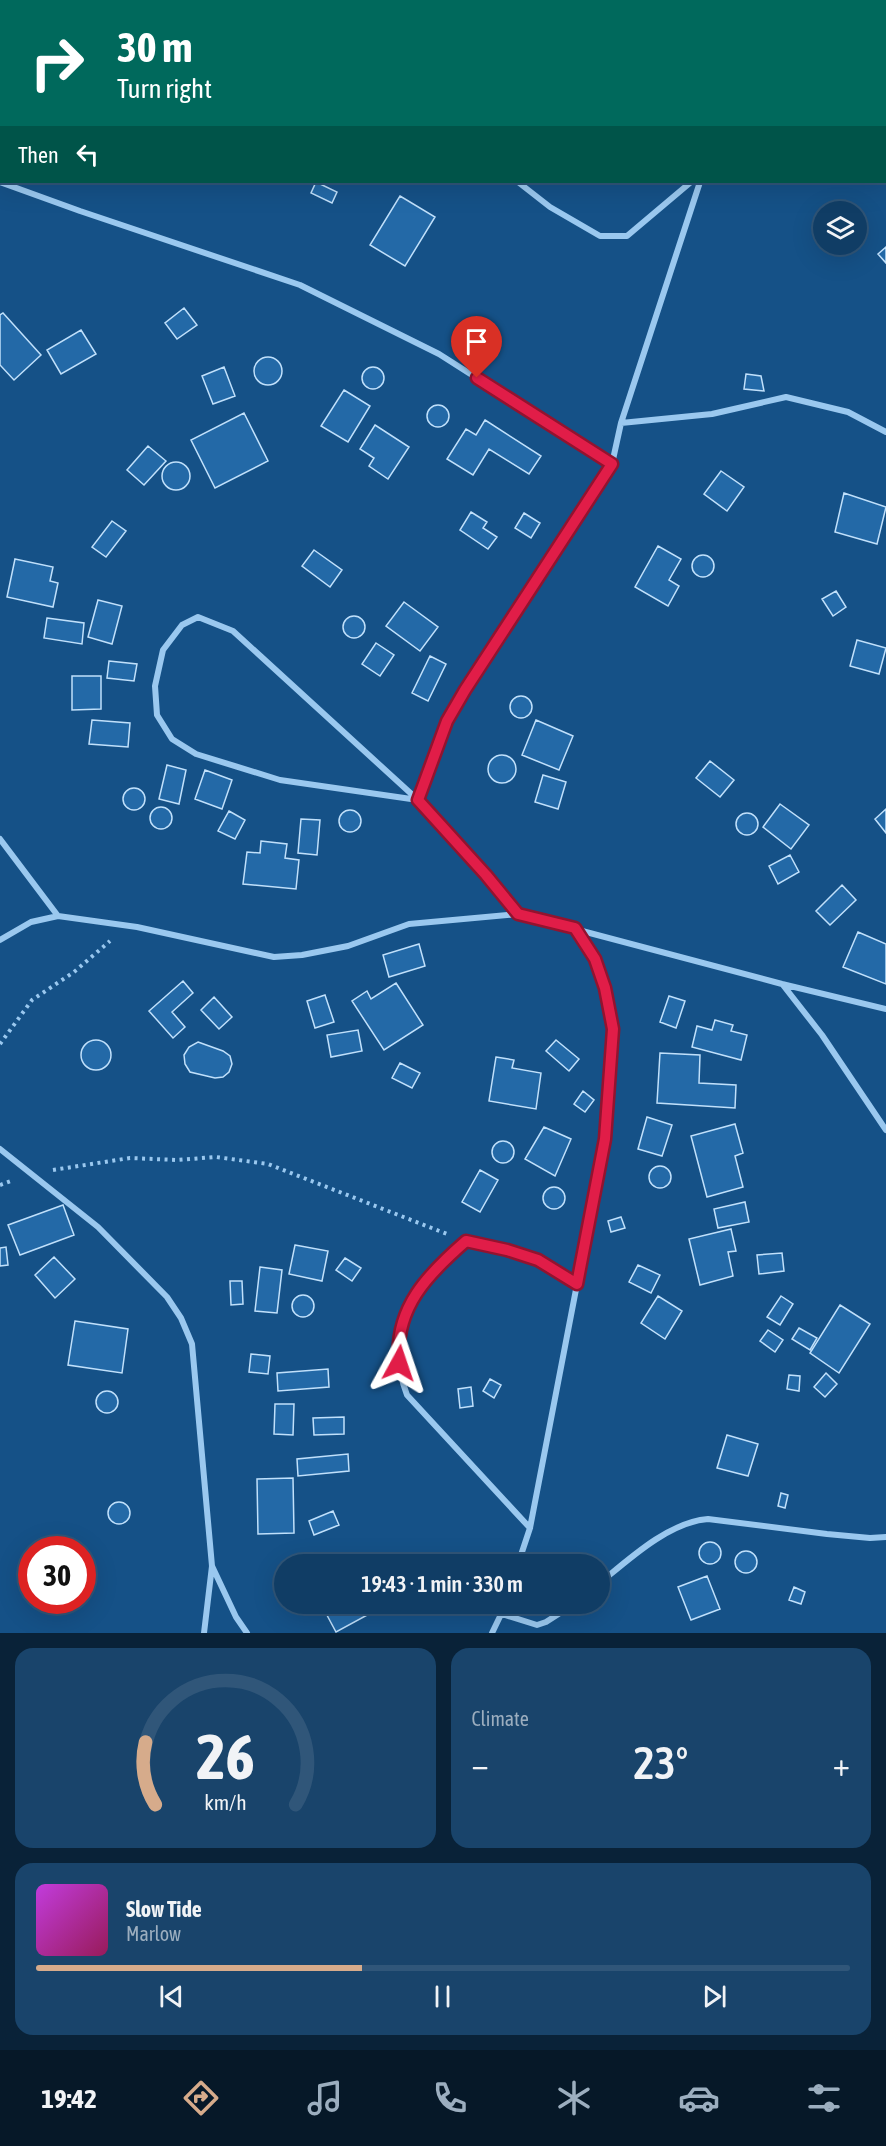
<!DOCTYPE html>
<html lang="en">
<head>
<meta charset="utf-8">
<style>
  body { margin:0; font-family:"Asap Condensed",sans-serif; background:#19446b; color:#f1f3f6; height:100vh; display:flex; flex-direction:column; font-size:22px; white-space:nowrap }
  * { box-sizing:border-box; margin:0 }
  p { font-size:20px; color:#9caebf }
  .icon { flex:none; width:33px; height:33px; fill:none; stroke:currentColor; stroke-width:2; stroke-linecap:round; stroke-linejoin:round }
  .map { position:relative; height:1633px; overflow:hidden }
  .sheet { display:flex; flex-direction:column; gap:15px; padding:15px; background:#092238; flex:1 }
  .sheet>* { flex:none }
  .hud { position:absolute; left:0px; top:0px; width:886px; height:183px; box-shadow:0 6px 24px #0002,0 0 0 2px #305679; background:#00695c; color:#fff; overflow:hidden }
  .buttons { position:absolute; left:813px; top:201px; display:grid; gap:12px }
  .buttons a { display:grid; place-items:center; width:54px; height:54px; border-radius:50%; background:#103d65; box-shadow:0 6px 24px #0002,0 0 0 2px #305679; font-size:30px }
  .speed { position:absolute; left:18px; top:1536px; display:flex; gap:12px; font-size:30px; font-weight:700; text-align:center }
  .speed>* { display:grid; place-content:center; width:78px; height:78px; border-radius:50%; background:#103d65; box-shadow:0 6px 24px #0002,0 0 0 2px #305679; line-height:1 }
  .speed .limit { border:9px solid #d22; background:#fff; color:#111 }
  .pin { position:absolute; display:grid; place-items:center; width:51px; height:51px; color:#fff; margin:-62px -26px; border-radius:50% 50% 50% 0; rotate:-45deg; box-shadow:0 0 6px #0007 }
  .pin .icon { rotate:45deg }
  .me { position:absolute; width:66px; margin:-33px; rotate:5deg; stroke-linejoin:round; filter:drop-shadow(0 0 4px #0008) }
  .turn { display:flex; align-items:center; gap:21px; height:126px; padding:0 18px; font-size:27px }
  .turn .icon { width:78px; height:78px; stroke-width:2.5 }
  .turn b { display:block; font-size:42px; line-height:51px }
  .then { display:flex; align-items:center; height:57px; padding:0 18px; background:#0003; gap:12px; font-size:22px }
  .big { font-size:45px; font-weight:600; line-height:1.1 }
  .sheet .widget { flex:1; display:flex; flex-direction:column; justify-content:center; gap:9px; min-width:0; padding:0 21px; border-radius:18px; background:#19446b }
  .sheet .dial { align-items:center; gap:0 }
  .dial svg { height:156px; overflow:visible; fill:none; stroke:#305679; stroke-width:7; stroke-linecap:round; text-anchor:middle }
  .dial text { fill:#f1f3f6; stroke:none }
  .song { display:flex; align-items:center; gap:18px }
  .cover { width:72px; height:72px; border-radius:9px; background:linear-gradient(135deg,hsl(290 70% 55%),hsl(330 70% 35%)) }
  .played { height:6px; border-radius:3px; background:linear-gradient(90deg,#d6ab8b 40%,#305679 40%) }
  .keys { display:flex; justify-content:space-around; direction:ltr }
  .heat { display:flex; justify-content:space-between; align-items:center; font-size:33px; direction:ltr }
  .sheet .tiles { flex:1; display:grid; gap:15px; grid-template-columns:1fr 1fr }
  .widget:last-child { grid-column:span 2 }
  .trip { position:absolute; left:274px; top:1554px; width:336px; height:60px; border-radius:30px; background:#103d65; box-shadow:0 6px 24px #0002,0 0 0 2px #305679; font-weight:600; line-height:60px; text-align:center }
  .menu { display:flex; height:96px; justify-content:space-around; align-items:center; background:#061828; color:#9caebf }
  .menu .icon { width:42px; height:42px }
  .menu .selected { color:#d6ab8b }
  .menu b { font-size:27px; color:#f1f3f6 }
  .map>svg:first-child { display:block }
  .building { fill:#2369a7; stroke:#c0e0fb; stroke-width:1.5 }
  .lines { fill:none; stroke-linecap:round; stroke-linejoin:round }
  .path { stroke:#9ac8ef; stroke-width:4; stroke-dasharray:3 4.5; stroke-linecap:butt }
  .minor { stroke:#9ac8ef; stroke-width:6 }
  .route-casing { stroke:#92132f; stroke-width:15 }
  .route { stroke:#e11d48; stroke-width:10 }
</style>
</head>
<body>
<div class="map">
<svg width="886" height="1633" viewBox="0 0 886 1633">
  <rect width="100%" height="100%" fill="#155187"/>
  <path class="building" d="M0,21L2,23L0,66Z
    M886,108V153H885Z
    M316,182L337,192L332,203L311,193Z
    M400,196L435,217L405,266L370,245Z
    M886,247V263L878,254Z
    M184,308L197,325L177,339L165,323Z
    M3,313L41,355L14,380L0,365V315Z
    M81,330L96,354L61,374L47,350Z
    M254 371a14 14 0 1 1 28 0a14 14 0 1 1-28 0Z
    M224,367L235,396L213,404L202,376Z
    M362 378a11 11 0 1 1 22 0a11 11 0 1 1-22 0Z
    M746,374L761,376L764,391L744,389Z
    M344,390L370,406L348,442L321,426Z
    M427 416a11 11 0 1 1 22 0a11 11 0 1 1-22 0Z
    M244,413L268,461L215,488L191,440Z
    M485,420L541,456L529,474L489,449L473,475L447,459L466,429L476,435Z
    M375,425L409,447L388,479L369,466L374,458L360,449Z
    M148,446L166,461L144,485L127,470Z
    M162 476a14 14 0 1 1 28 0a14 14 0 1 1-28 0Z
    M721,471L744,487L727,511L704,494Z
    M844,493L886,507L877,544L835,532Z
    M471,512L487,522L483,528L497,537L488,549L460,530Z
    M524,513L540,523L531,538L515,528Z
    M112,521L126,531L106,557L92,547Z
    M658,546L681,559L669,580L679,586L668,606L635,587Z
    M314,550L342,570L330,587L302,566Z
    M692 566a11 11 0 1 1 22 0a11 11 0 1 1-22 0Z
    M15,559L53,567L50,581L58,583L53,607L7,597Z
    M836,591L846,607L833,616L822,599Z
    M98,600L122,606L112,644L88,637Z
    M404,602L438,627L420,651L386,626Z
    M343 627a11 11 0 1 1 22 0a11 11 0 1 1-22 0Z
    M47,618L84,623L82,644L44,638Z
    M857,640L886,648L879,674L850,666Z
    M376,643L394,655L380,676L362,664Z
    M430,656L446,664L428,701L412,693Z
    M109,661L137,664L134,681L107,678Z
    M72,676H101V709L72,710Z
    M510 707a11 11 0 1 1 22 0a11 11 0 1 1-22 0Z
    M92,720L130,723L128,747L89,744Z
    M536,720L573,736L559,770L522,755Z
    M488 769a14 14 0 1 1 28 0a14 14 0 1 1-28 0Z
    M710,761L734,780L720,797L696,778Z
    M167,765L186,770L179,804L159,799Z
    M205,770L232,780L222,809L195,799Z
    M543,775L566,782L558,809L535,802Z
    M123 799a11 11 0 1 1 22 0a11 11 0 1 1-22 0Z
    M780,804L809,825L791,849L763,827Z
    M150 818a11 11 0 1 1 22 0a11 11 0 1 1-22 0Z
    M886,809V833L875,819Z
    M339 821a11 11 0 1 1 22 0a11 11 0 1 1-22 0Z
    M229,811L245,820L235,839L218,831Z
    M736 824a11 11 0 1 1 22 0a11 11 0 1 1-22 0Z
    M301,819L320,820L317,855L298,853Z
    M261,841L287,844L285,858L299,860L296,889L243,884L247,852L260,853Z
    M790,855L799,872L778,884L769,866Z
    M842,885L856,900L830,925L816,911Z
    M858,932L886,944V984L843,967Z
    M419,944L425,966L389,977L383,955Z
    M183,981L193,993L172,1012L185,1027L173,1038L149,1011Z
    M396,983L423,1025L384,1050L352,1001L367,991L371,999Z
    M325,995L334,1022L315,1028L307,1001Z
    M669,996L685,1001L676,1028L660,1022Z
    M214,997L232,1017L219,1029L201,1010Z
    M715,1020L733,1025L731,1031L747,1035L741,1060L692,1047L697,1026L712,1030Z
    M358,1030L362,1051L331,1057L327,1035Z
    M81 1055a15 15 0 1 1 30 0a15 15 0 1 1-30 0Z
    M556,1040L579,1059L569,1071L546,1051Z
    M198,1042L223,1051L230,1056L232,1064L229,1072L223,1077L215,1078L190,1072L185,1064L184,1055L189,1047Z
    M660,1053L700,1055L699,1083L736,1085L735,1108L657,1103Z
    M496,1057L514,1060L512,1068L541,1073L536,1109L489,1101Z
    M400,1063L420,1073L412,1088L392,1078Z
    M583,1091L594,1100L585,1112L574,1104Z
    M647,1117L672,1125L662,1156L638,1149Z
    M735,1124L743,1153L735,1156L743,1187L707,1197L691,1136Z
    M544,1127L571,1139L555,1176L525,1159Z
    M492 1152a11 11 0 1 1 22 0a11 11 0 1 1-22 0Z
    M649 1177a11 11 0 1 1 22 0a11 11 0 1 1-22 0Z
    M480,1170L498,1180L480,1212L462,1202Z
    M543 1198a11 11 0 1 1 22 0a11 11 0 1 1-22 0Z
    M745,1202L749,1222L718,1228L714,1209Z
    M63,1205L74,1235L20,1255L8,1225Z
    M621,1217L625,1228L611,1232L608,1221Z
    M731,1229L736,1251L728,1252L733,1276L700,1285L689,1239Z
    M295,1245L328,1251L322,1281L289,1274Z
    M6,1247L8,1265L0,1266V1248Z
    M782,1253L784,1271L759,1274L757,1255Z
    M54,1257L75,1279L55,1298L35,1275Z
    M345,1258L361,1268L352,1281L336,1270Z
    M638,1265L660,1275L651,1293L629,1282Z
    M260,1267L282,1270L277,1313L255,1311Z
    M230,1281H242L243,1304L231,1305Z
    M292 1306a11 11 0 1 1 22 0a11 11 0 1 1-22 0Z
    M658,1296L682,1311L665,1339L641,1323Z
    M781,1296L793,1304L780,1325L767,1317Z
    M840,1305L870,1324L839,1373L810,1353Z
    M75,1321L128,1329L122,1373L68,1365Z
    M799,1328L817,1338L810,1350L792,1339Z
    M768,1330L783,1340L775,1352L760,1341Z
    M251,1354L270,1356L268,1374L249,1372Z
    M328,1369L329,1387L278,1391L277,1373Z
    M826,1373L837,1384L825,1397L814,1387Z
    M789,1375L800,1376L799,1391L787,1389Z
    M490,1379L501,1385L494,1398L483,1391Z
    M471,1387L473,1406L460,1408L458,1389Z
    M96 1402a11 11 0 1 1 22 0a11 11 0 1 1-22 0Z
    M275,1404H294L293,1435L274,1434Z
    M344,1417V1434L314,1435L313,1418Z
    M727,1435L758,1444L748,1476L717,1468Z
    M348,1454L349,1471L298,1476L297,1459Z
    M293,1478L294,1533L258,1534L257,1479Z
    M781,1493L788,1495L785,1508L778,1506Z
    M108 1513a11 11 0 1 1 22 0a11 11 0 1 1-22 0Z
    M333,1511L339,1525L314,1535L309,1521Z
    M699 1553a11 11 0 1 1 22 0a11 11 0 1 1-22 0Z
    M735 1562a11 11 0 1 1 22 0a11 11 0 1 1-22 0Z
    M382,1557L391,1564H376Z
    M707,1576L720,1609L691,1620L678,1587Z
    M794,1587L805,1592L801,1604L789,1600Z
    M321,1604H365L371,1613L336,1632Z"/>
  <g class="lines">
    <path class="path" d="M0,1044L32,1000L74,972L110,941
      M53,1170L130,1158L177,1160L216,1157L268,1164L447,1234
      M0,1185L14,1180"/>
    <path class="minor" d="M487,0V2
      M767,2V0
      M0,182L80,211L300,285L439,354L612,464
      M518,182L550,207L600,236H627L691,182
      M621,423L712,414L786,397L848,412L886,432
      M418,800L280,780L196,754L172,739L157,715L155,686L163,650L182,625L198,617L233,631L418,800L487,875L518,914L782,984L886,1009
      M418,800L447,721L465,690L612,464L621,423L700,182
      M0,839L58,916
      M0,940L31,922L58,916L137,927L274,957L302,955L348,946L409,924L518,914
      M783,985L822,1035L886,1130
      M0,1149L98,1227L167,1297L181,1318L192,1344L212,1566L204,1633
      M530,1528L407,1395C394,1361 397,1337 411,1304C414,1298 416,1292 419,1287C432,1269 450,1255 466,1241L507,1250L538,1260L577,1284
      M518,1564L530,1528L605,1139L613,1029L605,988L595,959L576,929
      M212,1566L236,1617L247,1633
      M600,1583C629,1559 669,1522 708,1519L827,1534L870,1538L886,1537
      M502,1614L537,1625L546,1622L574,1604
      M492,1633L506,1604"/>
  </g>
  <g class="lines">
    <defs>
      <path id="route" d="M399,1363C394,1308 428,1274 466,1241L507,1250L538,1260L577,1284L605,1139L613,1029L605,988L595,959L575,928L518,914L486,875L418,800L447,721L465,690L612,464L477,378"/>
    </defs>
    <use href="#route" class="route-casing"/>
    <use href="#route" class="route"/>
  </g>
</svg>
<div class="buttons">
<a><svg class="icon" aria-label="layers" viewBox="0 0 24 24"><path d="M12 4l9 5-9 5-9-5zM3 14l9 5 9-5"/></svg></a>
</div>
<div class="speed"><div class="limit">30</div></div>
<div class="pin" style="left:477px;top:378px;background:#d93025"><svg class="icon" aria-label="arrive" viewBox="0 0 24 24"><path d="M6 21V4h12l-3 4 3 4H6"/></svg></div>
<svg class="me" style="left:399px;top:1363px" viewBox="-20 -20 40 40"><path d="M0-17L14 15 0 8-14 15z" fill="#e11d48" stroke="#fff" stroke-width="4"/></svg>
<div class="trip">19:43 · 1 min · 330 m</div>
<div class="hud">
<div class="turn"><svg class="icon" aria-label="right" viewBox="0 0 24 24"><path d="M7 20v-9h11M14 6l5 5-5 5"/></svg><div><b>30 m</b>Turn right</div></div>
<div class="then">Then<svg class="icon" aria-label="left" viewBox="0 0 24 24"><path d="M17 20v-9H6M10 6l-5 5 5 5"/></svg></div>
</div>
</div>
<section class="sheet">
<div class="tiles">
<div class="widget dial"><svg viewBox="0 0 100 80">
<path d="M14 69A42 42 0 1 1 86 69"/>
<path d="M14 69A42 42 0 0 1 9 37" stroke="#d6ab8b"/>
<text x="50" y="56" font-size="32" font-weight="700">26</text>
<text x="50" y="72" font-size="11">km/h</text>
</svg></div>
<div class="widget"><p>Climate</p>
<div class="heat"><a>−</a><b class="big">23°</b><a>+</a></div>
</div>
<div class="widget">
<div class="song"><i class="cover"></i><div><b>Slow Tide</b><p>Marlow</p></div></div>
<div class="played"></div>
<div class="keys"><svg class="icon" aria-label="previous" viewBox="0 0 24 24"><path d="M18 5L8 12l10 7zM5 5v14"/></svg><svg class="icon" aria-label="pause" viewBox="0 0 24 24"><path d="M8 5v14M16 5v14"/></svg><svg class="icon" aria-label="next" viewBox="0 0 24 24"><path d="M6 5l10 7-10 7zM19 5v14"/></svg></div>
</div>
</div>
</section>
<nav class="menu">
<b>19:42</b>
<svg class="icon selected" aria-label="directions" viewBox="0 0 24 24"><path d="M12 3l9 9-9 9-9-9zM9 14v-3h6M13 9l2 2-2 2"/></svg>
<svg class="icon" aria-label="music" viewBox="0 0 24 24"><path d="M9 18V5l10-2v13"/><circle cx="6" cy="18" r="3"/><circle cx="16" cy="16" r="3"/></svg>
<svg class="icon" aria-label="phone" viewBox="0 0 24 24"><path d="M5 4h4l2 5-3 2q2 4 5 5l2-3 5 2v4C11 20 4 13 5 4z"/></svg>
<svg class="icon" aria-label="climate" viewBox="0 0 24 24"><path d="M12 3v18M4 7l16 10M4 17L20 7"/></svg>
<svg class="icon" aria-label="car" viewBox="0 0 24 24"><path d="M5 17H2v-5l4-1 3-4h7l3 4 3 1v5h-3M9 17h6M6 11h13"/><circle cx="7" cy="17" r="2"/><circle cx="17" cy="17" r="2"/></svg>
<svg class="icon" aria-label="filters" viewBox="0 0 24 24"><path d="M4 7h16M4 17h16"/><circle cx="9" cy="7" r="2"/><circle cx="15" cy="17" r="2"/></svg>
</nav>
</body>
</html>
